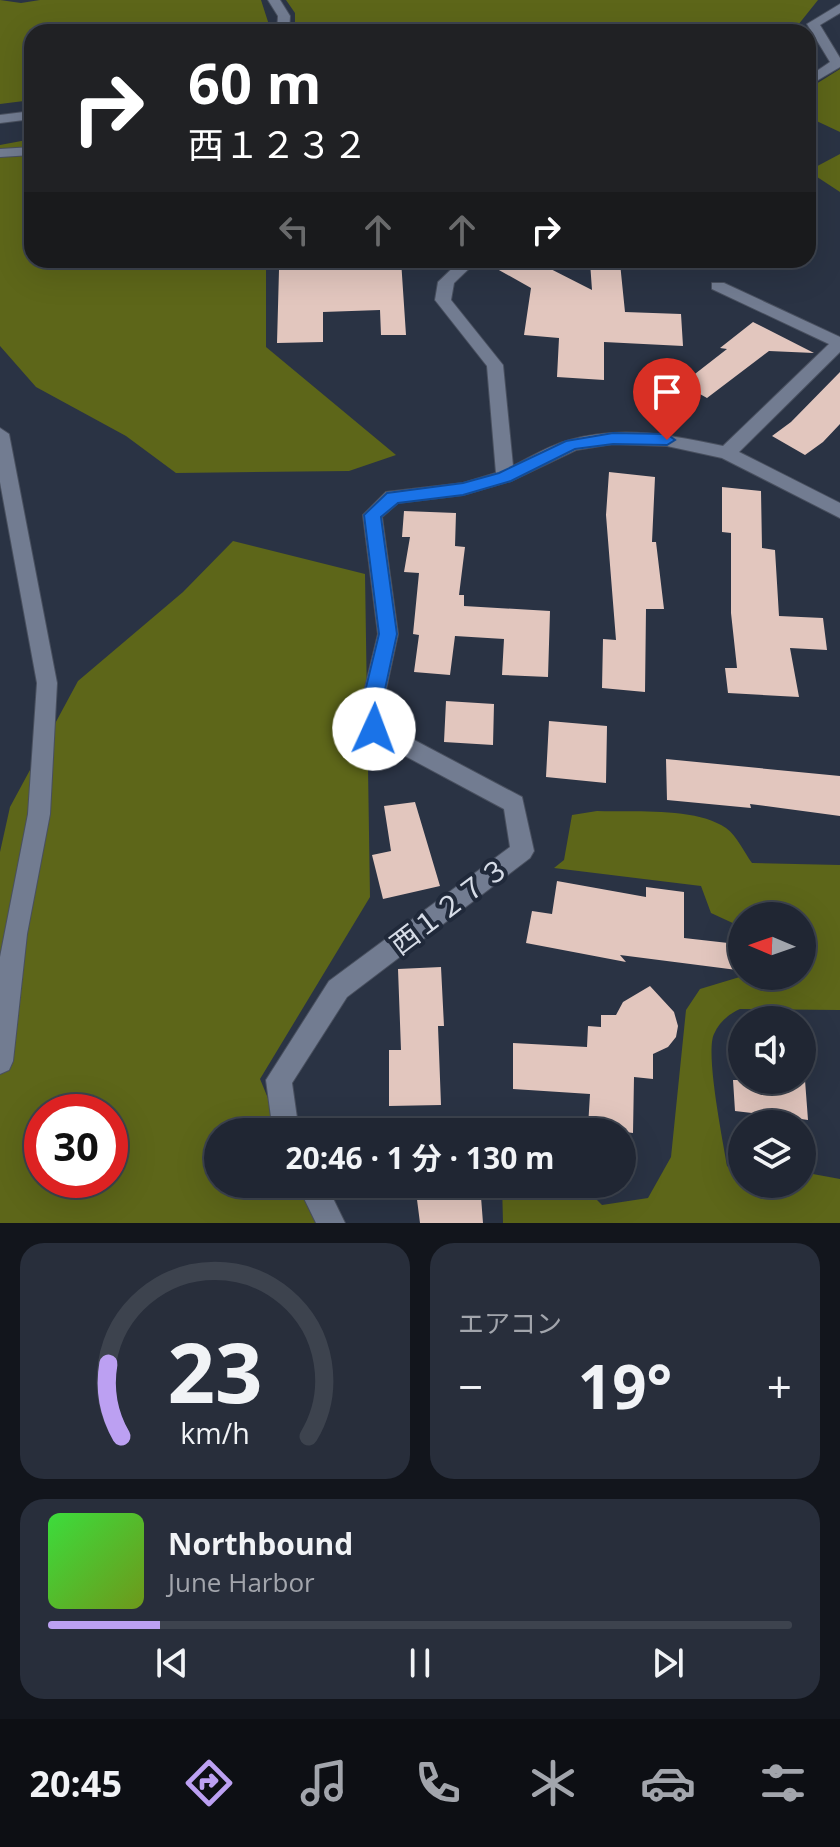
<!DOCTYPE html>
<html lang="ja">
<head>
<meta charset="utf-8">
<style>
  body { margin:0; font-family:"Open Sans","Noto Sans JP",sans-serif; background:#282e3b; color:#f1f3f6; height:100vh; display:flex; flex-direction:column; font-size:30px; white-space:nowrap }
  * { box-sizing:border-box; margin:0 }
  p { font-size:26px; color:#a2a5ac }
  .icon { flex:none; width:44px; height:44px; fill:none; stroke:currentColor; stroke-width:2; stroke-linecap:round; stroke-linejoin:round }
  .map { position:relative; height:1223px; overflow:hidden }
  .panel { display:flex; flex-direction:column; gap:20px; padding:20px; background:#12151c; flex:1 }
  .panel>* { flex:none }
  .hud { position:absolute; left:24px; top:24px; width:792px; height:244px; border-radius:24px; box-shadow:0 8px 32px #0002,0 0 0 2px #3d434e; background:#202124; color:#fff; overflow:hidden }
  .needle { width:52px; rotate:272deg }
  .fabs { position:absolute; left:728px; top:902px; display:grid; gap:16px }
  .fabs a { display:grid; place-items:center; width:88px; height:88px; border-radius:50%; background:#202633; box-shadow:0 8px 32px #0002,0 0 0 2px #3d434e; font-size:40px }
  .speed { position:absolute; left:24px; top:1094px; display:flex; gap:16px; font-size:40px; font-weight:700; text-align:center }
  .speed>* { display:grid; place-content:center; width:104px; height:104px; border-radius:50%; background:#202633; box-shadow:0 8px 32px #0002,0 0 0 2px #3d434e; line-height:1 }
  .speed .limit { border:12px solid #d22; background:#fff; color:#111 }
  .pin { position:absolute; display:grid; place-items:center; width:68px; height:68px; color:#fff; margin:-82px -34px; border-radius:50% 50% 50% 0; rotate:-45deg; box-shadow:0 0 8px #0007 }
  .pin .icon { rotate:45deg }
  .me { position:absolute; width:88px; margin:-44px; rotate:2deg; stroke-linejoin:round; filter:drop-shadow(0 0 6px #0008) }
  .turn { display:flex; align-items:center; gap:28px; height:168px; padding:0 32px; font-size:36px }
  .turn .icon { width:104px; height:104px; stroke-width:2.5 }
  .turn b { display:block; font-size:56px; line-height:68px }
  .lanes { display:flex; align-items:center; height:76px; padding:0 32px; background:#0003; justify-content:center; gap:40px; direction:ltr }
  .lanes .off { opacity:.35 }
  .big { font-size:60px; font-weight:700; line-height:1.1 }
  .panel .widget { flex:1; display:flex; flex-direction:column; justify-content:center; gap:12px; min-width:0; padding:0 28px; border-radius:24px; background:#282e3b }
  .panel .dial { align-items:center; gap:0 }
  .dial svg { height:208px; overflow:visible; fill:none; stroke:#3d434e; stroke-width:7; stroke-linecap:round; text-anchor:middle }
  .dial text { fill:#f1f3f6; stroke:none }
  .song { display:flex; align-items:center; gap:24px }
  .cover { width:96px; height:96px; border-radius:12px; background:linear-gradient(135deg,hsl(120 70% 55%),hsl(80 70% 35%)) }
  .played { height:8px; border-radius:4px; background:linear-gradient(90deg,#bca0f2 15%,#3d434e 15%) }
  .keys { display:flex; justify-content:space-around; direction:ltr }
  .heat { display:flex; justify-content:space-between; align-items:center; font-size:44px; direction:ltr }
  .panel .tiles { flex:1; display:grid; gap:20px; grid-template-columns:1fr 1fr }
  .widget:last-child { grid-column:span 2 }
  .trip { position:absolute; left:204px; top:1118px; width:432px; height:80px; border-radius:40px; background:#202633; box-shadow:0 8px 32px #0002,0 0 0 2px #3d434e; font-weight:700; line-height:80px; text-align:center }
  .menu { display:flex; height:128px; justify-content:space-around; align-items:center; background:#0d0f14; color:#a2a5ac }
  .menu .icon { width:56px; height:56px }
  .menu .selected { color:#bca0f2 }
  .menu b { font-size:36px; color:#f1f3f6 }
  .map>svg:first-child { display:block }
  .forest { fill:#5d6619; fill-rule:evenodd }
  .building { fill:#e2c6be }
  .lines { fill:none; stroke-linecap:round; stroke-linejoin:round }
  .minor-casing { stroke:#49505f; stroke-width:2 }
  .minor { fill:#727c91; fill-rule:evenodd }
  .route { fill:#1a73e8; stroke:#114b97; stroke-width:2 }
  .labels { text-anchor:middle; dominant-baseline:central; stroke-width:8; stroke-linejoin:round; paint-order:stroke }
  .street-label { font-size:28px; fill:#d6dce7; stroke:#20293a }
</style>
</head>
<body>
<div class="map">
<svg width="840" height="1223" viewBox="0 0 840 1223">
  <rect width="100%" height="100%" fill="#2a3344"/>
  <path class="forest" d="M0,0L21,3L40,0H261L270,28L268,32H32V100L0,104Z
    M286,0H818L798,25L799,32H295V13Z
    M840,69V132L808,117V89Z
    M32,139V260H266V347L396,455L349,471L176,473L126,436L36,387L0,346V145Z
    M840,154V192L808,171Z
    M233,541L365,574L370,897L260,1079L282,1132H218V1184H303L320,1223H0V852L10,807L78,681L183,592ZM42,1112H110V1180H42Z
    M597,811C632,812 697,807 726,828C737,836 744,852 752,863L840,865V1010L740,1009C729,1014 719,1022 714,1034C705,1053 723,1141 727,1166L742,1176V1184H802V1172L840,1179V1223H503L502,1184H581L602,1205L648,1198L671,1157L686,1010L700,989L743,976H802V916H742V936L737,925L711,913L701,886L554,868L564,860L572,815Z"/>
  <path class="building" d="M359,260H401L406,335H381L380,310L323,312V342L277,343L279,270H359Z
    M481,260H533L592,290L590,262L620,263L625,312L681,314L683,346L604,342V380L557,377L559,338L524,335L531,288Z
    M753,322L814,353L769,351L707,398L682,384L727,349L720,348Z
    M840,372V424L823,442L805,455L772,436L791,422Z
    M609,472L655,477L652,542H656L664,609H646L645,692L602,688L603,639L616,640L606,515Z
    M722,487L761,491L762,548L775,550L779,616L823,618L827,650L790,648L799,697L728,693L725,668H737L731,613V533L722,532Z
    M404,511L456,513L455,546L465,547L459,595H464V606L550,611L548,677L502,675L504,639L455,636L450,675L414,672L419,635L413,634L419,573L404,572L410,537H402Z
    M446,701L494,704L493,745L444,742Z
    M549,721L607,726L606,783L546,777Z
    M666,759L840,776V816L750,804L751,808L667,800Z
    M415,802L440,886L383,899L372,855L391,851L384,806Z
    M557,881L646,897V887L684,892V938L737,944V970L620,955L626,962L526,943L532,911L552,914Z
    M441,967L444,1026H438L441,1105L389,1106V1050H401L398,969Z
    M650,986L674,1012L678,1026L676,1037L668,1047L653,1054V1079L634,1077L633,1133L588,1127L590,1094L513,1089V1043L587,1047L588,1026L601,1027V1015H616L623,1002Z
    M733,1080H805L808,1120L787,1117V1124H752V1113L735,1111Z
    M415,1184H480L483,1223H420Z"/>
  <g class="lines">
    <defs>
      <path id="minor" d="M268,0H280L290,16L289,32H277L278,16Z
        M840,4V13L820,25L840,58V67L808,86V77L830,62L807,24Z
        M32,111V119L0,123V115Z
        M32,147V155L0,157V149Z
        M461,260H478L454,283L451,300L503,365L513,466C531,457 550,445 570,440C621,425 672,435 723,446L829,344L712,289V283H724L840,337V352L739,452L840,503V518L722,458L667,446L613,444L576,450L511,481L463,495L398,503L382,517L398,634L382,708L384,724L522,797L534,851L530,858L347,997L292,1083L299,1132H273L266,1080L329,981L510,847L504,809L366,735L360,708L378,634L363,515L386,492L463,483L496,473L487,366L435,300L438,282Z
        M0,428L9,434L57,683L50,814L27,934L13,1061L9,1070L0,1074V957L28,814L37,683L0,482Z
        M297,1184H326L345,1223H316Z"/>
    </defs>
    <use href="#minor" class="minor-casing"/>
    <use href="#minor" class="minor"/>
  </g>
  <path class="route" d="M613,433L667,434L675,440L667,445L613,444L575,449L511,481L463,495L398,503L381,517L397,634L381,708L384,729L381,734H367L361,708L379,634L364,515L387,493L463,483L499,473L566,441Z"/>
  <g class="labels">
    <g class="street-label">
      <text transform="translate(449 905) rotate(-37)">西１２７３</text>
    </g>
  </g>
</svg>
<div class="fabs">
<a><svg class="needle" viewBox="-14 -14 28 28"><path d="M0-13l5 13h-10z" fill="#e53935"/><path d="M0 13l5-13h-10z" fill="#a2a5ac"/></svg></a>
<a><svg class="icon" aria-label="sound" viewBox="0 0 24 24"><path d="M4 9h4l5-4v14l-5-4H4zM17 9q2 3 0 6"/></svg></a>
<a><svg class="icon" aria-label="layers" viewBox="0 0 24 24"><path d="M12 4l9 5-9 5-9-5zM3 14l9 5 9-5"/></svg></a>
</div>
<div class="speed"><div class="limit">30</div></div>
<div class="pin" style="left:667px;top:440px;background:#d93025"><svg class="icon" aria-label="arrive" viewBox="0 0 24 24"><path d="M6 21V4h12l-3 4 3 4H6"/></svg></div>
<svg class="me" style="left:374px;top:729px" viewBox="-20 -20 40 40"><circle r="19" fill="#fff"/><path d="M0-13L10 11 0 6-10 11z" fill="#1a73e8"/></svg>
<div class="trip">20:46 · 1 分 · 130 m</div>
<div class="hud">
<div class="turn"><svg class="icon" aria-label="right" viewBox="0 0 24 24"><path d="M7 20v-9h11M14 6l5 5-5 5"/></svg><div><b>60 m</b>西１２３２</div></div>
<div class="lanes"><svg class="icon off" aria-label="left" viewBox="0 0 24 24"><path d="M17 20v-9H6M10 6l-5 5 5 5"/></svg><svg class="icon off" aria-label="ahead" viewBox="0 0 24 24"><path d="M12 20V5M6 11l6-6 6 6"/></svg><svg class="icon off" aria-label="ahead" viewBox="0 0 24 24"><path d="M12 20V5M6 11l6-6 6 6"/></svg><svg class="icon" aria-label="right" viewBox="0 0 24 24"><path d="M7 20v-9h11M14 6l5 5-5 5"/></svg></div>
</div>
</div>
<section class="panel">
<div class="tiles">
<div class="widget dial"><svg viewBox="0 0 100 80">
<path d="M14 69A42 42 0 1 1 86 69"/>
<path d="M14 69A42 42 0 0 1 9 41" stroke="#bca0f2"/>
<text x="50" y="56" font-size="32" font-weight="700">23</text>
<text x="50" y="72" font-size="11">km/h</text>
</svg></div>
<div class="widget"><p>エアコン</p>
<div class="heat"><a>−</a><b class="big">19°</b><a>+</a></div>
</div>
<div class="widget">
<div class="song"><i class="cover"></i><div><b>Northbound</b><p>June Harbor</p></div></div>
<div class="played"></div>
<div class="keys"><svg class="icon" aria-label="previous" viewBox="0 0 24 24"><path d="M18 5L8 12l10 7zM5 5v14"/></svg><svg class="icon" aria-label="pause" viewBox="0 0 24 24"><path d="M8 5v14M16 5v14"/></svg><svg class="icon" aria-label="next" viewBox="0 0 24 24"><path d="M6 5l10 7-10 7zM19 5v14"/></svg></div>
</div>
</div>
</section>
<nav class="menu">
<b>20:45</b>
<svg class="icon selected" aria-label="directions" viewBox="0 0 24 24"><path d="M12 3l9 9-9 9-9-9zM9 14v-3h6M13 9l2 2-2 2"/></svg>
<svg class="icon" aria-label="music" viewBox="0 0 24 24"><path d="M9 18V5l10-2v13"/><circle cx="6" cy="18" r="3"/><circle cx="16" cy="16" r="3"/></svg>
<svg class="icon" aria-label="phone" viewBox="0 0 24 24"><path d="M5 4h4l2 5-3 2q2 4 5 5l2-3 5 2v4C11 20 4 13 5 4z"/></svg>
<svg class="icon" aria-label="climate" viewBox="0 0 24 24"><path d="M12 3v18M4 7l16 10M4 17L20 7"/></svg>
<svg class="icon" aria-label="car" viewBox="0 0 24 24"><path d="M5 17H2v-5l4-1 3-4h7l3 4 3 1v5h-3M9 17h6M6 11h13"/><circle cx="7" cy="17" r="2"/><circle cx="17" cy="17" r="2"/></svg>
<svg class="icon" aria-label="filters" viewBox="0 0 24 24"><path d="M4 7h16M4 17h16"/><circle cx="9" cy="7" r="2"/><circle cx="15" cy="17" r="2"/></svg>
</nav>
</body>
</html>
